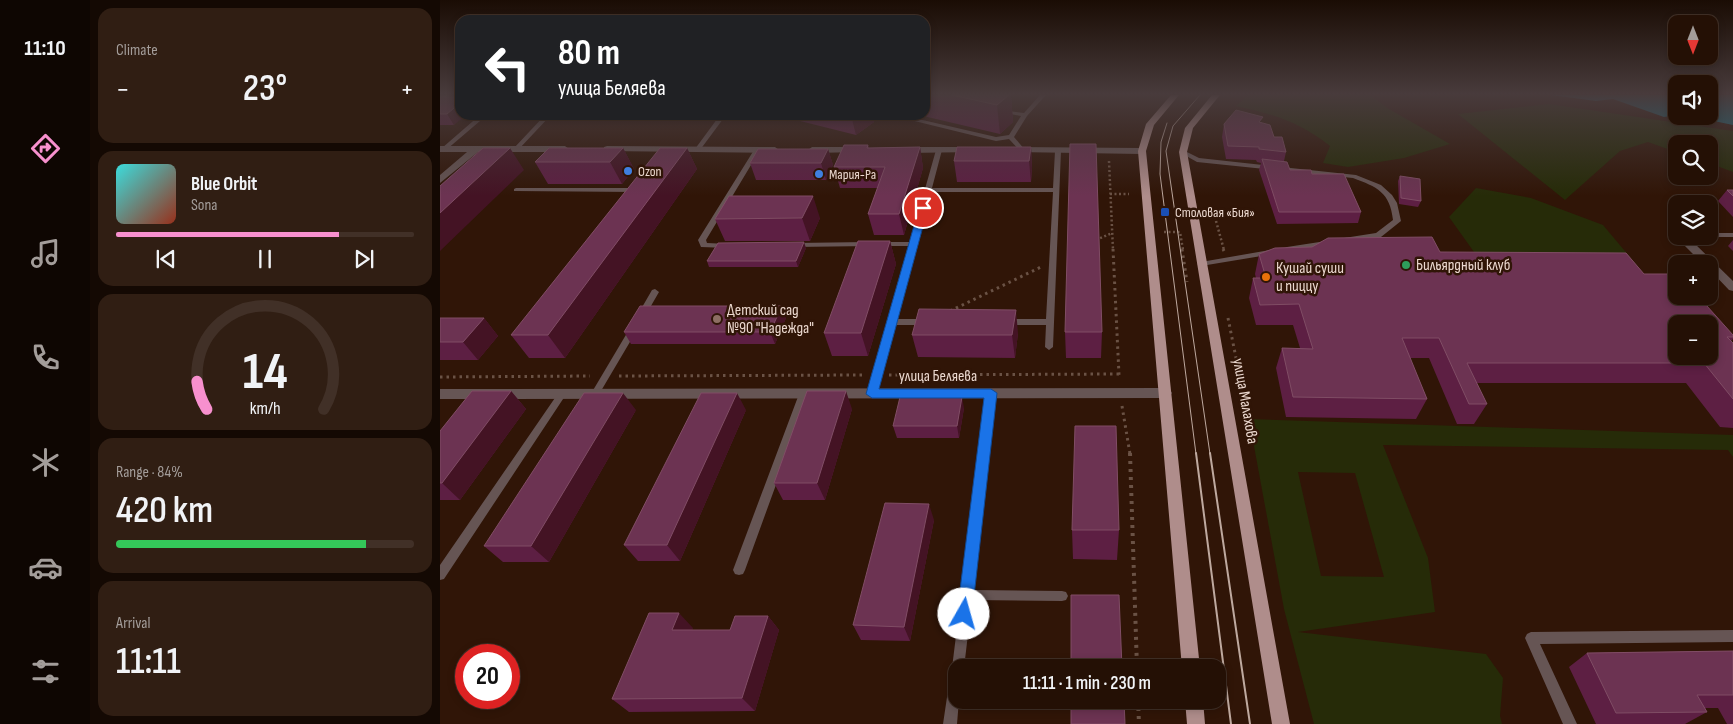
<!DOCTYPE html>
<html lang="en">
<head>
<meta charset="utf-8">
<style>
  body { margin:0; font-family:"Sofia Sans Condensed",sans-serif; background:#301e13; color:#f1f3f6; height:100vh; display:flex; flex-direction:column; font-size:19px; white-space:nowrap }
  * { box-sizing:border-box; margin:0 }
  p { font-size:16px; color:#a39d9a }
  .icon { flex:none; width:28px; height:28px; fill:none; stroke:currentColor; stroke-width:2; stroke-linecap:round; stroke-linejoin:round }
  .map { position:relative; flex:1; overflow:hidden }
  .sheet { display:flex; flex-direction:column; gap:8px; padding:8px; background:#140903; width:350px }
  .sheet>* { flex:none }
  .guide { position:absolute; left:15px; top:15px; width:475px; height:105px; border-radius:15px; box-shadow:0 2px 8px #0003,0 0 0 1px #413027; background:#202124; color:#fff; overflow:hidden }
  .needle { width:32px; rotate:180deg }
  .fabs { position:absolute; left:1228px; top:15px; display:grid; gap:10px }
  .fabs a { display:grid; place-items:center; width:50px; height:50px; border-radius:10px; background:#241005; box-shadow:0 2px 8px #0003,0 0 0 1px #413027; font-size:25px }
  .speed { position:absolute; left:15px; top:644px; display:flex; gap:10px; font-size:25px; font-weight:700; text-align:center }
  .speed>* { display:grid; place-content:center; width:65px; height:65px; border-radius:50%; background:#241005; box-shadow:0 2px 8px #0003,0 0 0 1px #413027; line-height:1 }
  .speed .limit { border:8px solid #d22; background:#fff; color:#111 }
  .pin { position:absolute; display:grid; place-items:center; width:42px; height:42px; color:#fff; margin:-21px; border:2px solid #fff; border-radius:50%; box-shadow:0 1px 5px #0007 }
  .me { position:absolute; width:55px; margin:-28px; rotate:7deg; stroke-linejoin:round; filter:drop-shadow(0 0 4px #0008) }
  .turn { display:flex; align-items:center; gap:18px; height:105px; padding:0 20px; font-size:22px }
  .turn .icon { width:65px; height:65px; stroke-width:2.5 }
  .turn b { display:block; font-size:35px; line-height:42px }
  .big { font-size:38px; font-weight:600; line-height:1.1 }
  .sheet .widget { flex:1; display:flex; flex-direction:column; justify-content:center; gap:8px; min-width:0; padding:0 18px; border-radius:15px; background:#301e13 }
  .sheet .dial { align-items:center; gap:0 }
  .dial svg { height:130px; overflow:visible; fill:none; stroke:#413027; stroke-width:7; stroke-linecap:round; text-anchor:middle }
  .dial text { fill:#f1f3f6; stroke:none }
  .song { display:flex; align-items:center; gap:15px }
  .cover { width:60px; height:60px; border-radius:8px; background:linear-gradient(135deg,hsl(180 70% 55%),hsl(10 70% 35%)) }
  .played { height:5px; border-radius:2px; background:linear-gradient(90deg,#f790ce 75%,#413027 75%) }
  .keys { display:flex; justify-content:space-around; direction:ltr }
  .heat { display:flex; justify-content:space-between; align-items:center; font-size:28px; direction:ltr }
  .charge { height:8px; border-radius:4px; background:linear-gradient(90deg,#34c759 84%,#413027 0) }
  .trip { position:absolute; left:508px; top:659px; width:278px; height:50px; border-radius:15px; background:#241005; box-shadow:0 2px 8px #0003,0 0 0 1px #413027; font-weight:600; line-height:50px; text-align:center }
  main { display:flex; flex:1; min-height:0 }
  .menu { display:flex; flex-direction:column; width:90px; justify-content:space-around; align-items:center; background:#0e0602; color:#a39d9a }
  .menu .icon { width:35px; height:35px }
  .menu .current { color:#f790ce }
  .menu b { font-size:22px; color:#f1f3f6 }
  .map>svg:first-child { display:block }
  .green { fill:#262b08; fill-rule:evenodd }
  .water { fill:#187386 }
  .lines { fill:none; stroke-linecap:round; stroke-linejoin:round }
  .path-far2 { stroke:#6a5245; stroke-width:2.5; stroke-dasharray:2 2.5; stroke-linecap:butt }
  .path-far1 { stroke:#6a5245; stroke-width:3; stroke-dasharray:2.5 4; stroke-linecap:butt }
  .path { stroke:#6a5245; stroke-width:4; stroke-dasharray:3 5; stroke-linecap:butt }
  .lane { fill:#665554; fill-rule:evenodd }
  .street { fill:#665554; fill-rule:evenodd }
  .primary { fill:#af8d8b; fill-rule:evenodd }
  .tram-far1 { stroke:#bea99f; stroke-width:1 }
  .tram { stroke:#bea99f; stroke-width:2 }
  .wall { fill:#5d1f43 }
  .shaded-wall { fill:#441324 }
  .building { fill:#6c3352; stroke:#804d65; fill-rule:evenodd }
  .route { fill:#1a73e8; stroke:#114b97 }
  .shop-dot { fill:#3f7fe0; stroke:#301507; stroke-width:2 }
  .transit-dot { fill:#1a4fb4; stroke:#301507; stroke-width:2 }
  .leisure-dot { fill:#2e9e5b; stroke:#301507; stroke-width:2 }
  .food-dot { fill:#e8710a; stroke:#301507; stroke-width:2 }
  .education-dot { fill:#8d6e63; stroke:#301507; stroke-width:2 }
  .labels { text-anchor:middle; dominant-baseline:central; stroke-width:5; stroke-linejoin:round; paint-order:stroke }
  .far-poi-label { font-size:14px; fill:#ebd8cf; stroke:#301507; text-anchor:start }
  .poi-label { font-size:16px; fill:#ebd8cf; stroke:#301507; text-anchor:start }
  .street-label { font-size:16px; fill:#ebd8cf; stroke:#301507 }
</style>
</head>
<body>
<main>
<nav class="menu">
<b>11:10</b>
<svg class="icon current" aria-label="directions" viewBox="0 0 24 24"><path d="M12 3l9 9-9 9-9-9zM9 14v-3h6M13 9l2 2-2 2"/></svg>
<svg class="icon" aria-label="music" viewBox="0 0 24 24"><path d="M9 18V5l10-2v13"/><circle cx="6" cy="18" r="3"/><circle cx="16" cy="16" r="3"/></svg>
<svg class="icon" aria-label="phone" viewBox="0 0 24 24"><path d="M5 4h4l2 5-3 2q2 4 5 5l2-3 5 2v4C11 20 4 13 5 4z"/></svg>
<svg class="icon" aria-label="climate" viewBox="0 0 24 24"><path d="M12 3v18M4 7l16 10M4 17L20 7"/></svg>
<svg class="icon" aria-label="car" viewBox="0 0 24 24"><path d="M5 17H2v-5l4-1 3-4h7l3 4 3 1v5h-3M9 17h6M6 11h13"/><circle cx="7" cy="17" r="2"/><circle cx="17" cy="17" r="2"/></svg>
<svg class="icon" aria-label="filters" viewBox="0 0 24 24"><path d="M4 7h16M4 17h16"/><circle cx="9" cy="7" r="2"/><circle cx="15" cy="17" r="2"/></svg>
</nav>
<section class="sheet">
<div class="widget"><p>Climate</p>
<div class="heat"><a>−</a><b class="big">23°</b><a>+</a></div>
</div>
<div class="widget">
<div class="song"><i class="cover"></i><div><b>Blue Orbit</b><p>Sona</p></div></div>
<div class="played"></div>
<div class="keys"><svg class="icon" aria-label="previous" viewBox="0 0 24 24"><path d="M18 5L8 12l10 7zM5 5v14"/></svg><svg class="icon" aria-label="pause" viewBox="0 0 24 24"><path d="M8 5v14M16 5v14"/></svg><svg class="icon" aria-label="next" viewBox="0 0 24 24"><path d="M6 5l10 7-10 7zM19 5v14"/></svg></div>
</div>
<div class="widget dial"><svg viewBox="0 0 100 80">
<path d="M14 69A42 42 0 1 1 86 69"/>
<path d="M14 69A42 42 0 0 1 8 52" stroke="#f790ce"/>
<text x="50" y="56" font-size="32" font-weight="700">14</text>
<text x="50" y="72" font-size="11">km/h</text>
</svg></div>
<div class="widget"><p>Range · 84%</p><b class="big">420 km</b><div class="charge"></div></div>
<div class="widget"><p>Arrival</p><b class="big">11:11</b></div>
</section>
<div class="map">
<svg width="1293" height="724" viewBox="0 0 1293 724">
  <rect width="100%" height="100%" fill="#301507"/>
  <path class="green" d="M808,95H930L949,109L1010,144L964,158L908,167L883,163L890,146C860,122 833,114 796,106Z
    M1109,104L1293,131V172L1269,163V144H1236V152L1208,142L1180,151L1125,200L1018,114Z
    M1036,188L1091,198L1163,225L1200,269H1104L1034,252L1009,217Z
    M809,419L1293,435V457L1288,450L943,445L988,558L995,612L858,632L1046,654L1063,678L1060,716L1062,724H874L844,609ZM858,472L915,473L944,577L881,576Z"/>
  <path class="water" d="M1111,95H1236V115L1224,117L1173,99L1156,101Z
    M1269,95H1293V125L1250,116H1269Z"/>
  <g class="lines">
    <path class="path-far2" d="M669,161L673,250
      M670,194H689
      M776,221L784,250
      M724,232H740L743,250
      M656,240L672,233"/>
    <path class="path-far1" d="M673,249L679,375
      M742,249L747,282
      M783,249L784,251
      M510,311L601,267
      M788,318L807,413
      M449,375L679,374
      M179,376L423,375
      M0,377L150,376
      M682,406L690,454"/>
    <path class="path" d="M690,453L697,668
      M698,700L699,724"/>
    <path class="lane" d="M3,95H11L0,100V96Z
      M600,95H606L587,116L574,137L585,150L582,152L580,151L569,139L556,141L450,115H461L556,137L569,135L581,116L561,112V110L584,113Z
      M40,115H47L6,150H2V148Z
      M105,115H111L78,150H74V148Z
      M280,115H286L260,150H256L255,149Z
      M317,148L320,150L266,240L267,243L288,244L292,246L288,248L261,247L258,240L314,150Z
      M499,148L502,150L492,188H613L615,151L618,149L621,151L613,347L609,350L605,347L606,325H567L563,322L567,319H606L613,192H491L457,319H486L490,322L486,325H455L437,394L435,396H429L427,394L469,246H441L437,244L441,242H470L496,150Z
      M743,150L759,158L916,175L941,185L952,195L957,203L961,221L941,237L904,242V238L936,233L953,220C950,192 937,187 913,178L757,162L741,153L740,152Z
      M76,188H197L200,190L197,192L74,191V189Z
      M1269,233H1293V237H1266L1269,236Z
      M886,241H889V245L847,251L843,249L847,247Z
      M428,242L432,244L431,246L354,247L350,245L354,243Z
      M830,250L834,252L833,254L761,266L757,264L761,262Z
      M215,289L219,292L204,318L201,319L198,318L197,316L212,290Z
      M193,327L197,330L158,396H152L150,394L152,392L190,328Z
      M551,390L554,391L556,393L533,590L622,591L626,592L628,596L626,600L622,601L532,600L524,668H516V700H519L517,724H503L510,677L513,672L512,668L546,393L548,391Z
      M122,391L125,392L127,394L125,396L4,579L0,580V565L119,392Z
      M364,391L367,392L369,394L305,570L303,574L299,575L295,574L293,570L359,394L361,392Z
      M1293,630V642L1100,644L1137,724H1123L1085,638L1087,634L1091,632Z"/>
    <path class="street" d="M0,146H125L129,149L125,152H38L0,183V175L27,152H0Z
      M167,146L335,147L339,150L335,153L164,151V147Z
      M417,147L421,150L420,152L372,153L368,150L372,147Z
      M532,147L536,150L535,152L465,153L461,150L465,147Z
      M575,147L702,148L706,151L702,154L572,152L571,150Z
      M1245,236H1257L1252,241L1293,281V291L1289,290L1269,269V264H1263L1242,243L1241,241Z
      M725,388L730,390L732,393L730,396L725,398L0,399V389Z"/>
    <path class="primary" d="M731,95H739L714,125L706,151L760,668H742L698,151L706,124Z
      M772,95H780L753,128L747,152L850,724H832L739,152L745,128Z
      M745,700H763L765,724H747Z"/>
    <path class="tram-far1" d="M760,95L733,126L726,151L770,454
      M727,123L721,142L720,174L756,454"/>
    <path class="tram" d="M756,453L791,724
      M770,453L810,724"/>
  </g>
  <path class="wall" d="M485,95H571L573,122L560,134L479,115H485Z
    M0,97L14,125H0Z
    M183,115H228L226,117L183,116Z
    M336,115H432L434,122L416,135Z
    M822,123L846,152L844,161L850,170L872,174L921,212L918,223L837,224L819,170L821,163L817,162L816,160L786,159L782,137L784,124Z
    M428,145L429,148L480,147L483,168L464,235H434L428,214L438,188H400L394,167Z
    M591,147L592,168L591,182H517L514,161Z
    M183,148L194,169L182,184H108L95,162Z
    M247,148L257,169L125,358H89L71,335Z
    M388,149L393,165L386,180H316L310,163Z
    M960,176L981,201L978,207L959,204L958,181Z
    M1287,190H1293V217L1278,201Z
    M380,218L370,241H285L275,219Z
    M1293,240V251L1288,246Z
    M450,241L456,264L428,356H392L384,333Z
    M366,248L358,267H269L267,261Z
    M1000,252L1204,274L1293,335V339L1291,341L1293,343V428L1280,427L1246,383H1036L1047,404L1034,424H1017L989,358H970L987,399L976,419L846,417L836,368L842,348H860L853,325H816L809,298L813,278H816L815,274L819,254Z
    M0,318H44L58,336L38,360H0Z
    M346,318L335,344H191L184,332Z
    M625,332H662L661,358H626Z
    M578,333L575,358L478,357L472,335Z
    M71,391L86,409L20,500H0V431Z
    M524,408L519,438H457L453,426Z
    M412,409L385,500H343L334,483Z
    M196,410L109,562H63L44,546Z
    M306,410L240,561H198L184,545Z
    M494,520L470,641L421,640L413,625Z
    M632,530H679L677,560L633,559Z
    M328,616L339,630L315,711L189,712L172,699L253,628L252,630H290Z
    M1293,651V724H1287L1278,708H1265L1267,712L1245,724H1156L1129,667L1147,653Z"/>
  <path class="shaded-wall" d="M569,95H571L573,122L560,134L557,105Z
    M20,103V115H26L14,125L7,114Z
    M411,115H432L434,122L416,135Z
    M480,147L483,168L464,235L459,214Z
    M591,147L592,168L591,182L589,161Z
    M70,148L84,170L0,251V213Z
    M183,148L194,169L182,184L170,162Z
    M247,148L257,169L125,358L108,335Z
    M388,149L393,165L386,180L381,163Z
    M373,196L380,218L370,241L362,218Z
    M450,241L456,264L428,356L421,333Z
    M364,242L366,248L358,267L356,261Z
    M342,306L346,318L335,344L330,332Z
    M576,310L578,333L575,358L572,335Z
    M44,318L58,336L38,360L23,342Z
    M71,391L86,409L20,500L2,483Z
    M406,391L412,409L385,500L377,483Z
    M183,393L196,410L109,562L91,546Z
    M297,393L306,410L240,561L227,545Z
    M522,397L524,408L519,438L517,426Z
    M489,504L494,520L470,641L464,627Z
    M239,613L253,628L246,645L232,630Z
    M328,616L339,630L315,711L302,698Z"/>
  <path class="building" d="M512,95H569L557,105Z
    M0,97H20V103L7,114H0Z
    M796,110L823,117L819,122L830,125L834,137H842L846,152L819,149V147L788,146L784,124Z
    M630,144H656L662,332H625Z
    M404,145H428L427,148L480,147L459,214H428L445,167H394Z
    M517,147H591L589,161H514Z
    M43,148H70L0,213V186Z
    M109,148H183L170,162H95Z
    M220,148H247L108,335H71Z
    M318,149H388L381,163H310Z
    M822,159L847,162L850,170H871L872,174H904L921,212H839Z
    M960,176L980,179L981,201L961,198Z
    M1287,190H1293V196Z
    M289,196H373L362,218L275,219Z
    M992,237L1000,252L1186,253L1204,274H1236V296H1258L1293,335V337H1287L1293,343V399L1264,363H1027L1047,404H1029L999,338H962L987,399L853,397L842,348L873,349L859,304L820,305L813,278H826L819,254L835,248L872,247L888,238ZM1236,324H1269V356H1236Z
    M418,241H450L421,333H384Z
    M364,242L356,261H267L278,243Z
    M200,306H342L330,332H184Z
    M479,309L576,310L572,335H472Z
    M0,318H44L23,342H0Z
    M32,391H71L2,483H0V431Z
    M367,391H406L377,483H334Z
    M144,393H183L91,546H44Z
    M261,393H297L227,545H184Z
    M460,397H522L517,426H453Z
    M635,426H676L679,530H632Z
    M445,503L489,504L464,627L413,625Z
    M631,595H679L682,668H631Z
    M209,613H239L232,630H290L295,616H328L302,698L172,699Z
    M1293,651V695H1257L1267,712L1176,713L1147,653Z
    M631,700H684L685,724H631Z"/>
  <linearGradient id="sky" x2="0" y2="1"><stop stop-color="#1a0c04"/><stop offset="0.48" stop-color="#483b3c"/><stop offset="1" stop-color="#483b3c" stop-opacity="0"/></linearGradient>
  <rect width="1293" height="196" fill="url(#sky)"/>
  <path class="route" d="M483,205L488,208L439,389H551L557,393L532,614L530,619L524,621L519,619L517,614L544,398H432L426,394L479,208Z"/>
  <g class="shop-dot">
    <circle cx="188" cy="171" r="5"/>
    <circle cx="379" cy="174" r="5"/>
  </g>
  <rect class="transit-dot" x="720" y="207" width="10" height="10" rx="2.5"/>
  <circle class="leisure-dot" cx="966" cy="265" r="5"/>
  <circle class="food-dot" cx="826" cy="277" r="5"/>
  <circle class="education-dot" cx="277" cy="319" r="5"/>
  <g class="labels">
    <g class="far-poi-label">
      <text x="198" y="171">Ozon</text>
      <text x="389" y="174">Мария-Ра</text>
      <text x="735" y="212">Столовая «Бия»</text>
    </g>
    <g class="poi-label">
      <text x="976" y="265">Бильярдный клуб</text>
      <text x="836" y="268">Кушай суши<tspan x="836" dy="18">и пиццу</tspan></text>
      <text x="287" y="310">Детский сад<tspan x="287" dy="18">№90 "Надежда"</tspan></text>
    </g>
    <g class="street-label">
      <text x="498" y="376">улица Беляева</text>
      <text transform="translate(805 401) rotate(80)">улица Малахова</text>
    </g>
  </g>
</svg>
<div class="fabs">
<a><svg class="needle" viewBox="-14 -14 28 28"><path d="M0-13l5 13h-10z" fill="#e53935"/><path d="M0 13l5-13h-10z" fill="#a39d9a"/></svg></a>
<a><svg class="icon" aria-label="sound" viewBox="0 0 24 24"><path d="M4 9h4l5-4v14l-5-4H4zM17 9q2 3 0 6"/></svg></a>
<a><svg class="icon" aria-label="search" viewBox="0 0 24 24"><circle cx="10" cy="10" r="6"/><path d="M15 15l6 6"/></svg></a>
<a><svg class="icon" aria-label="layers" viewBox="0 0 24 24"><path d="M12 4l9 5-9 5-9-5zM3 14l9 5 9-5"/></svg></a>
<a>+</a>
<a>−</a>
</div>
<div class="speed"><div class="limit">20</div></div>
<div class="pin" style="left:483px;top:208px;background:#d93025"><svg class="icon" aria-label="arrive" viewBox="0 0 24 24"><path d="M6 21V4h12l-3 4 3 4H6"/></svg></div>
<svg class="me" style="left:524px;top:614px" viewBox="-20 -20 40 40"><circle r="19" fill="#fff"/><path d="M0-13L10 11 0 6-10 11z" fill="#1a73e8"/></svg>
<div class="trip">11:11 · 1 min · 230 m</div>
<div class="guide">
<div class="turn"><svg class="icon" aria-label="left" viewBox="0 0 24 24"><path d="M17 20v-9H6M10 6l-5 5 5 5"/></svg><div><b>80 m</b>улица Беляева</div></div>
</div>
</div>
</main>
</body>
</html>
